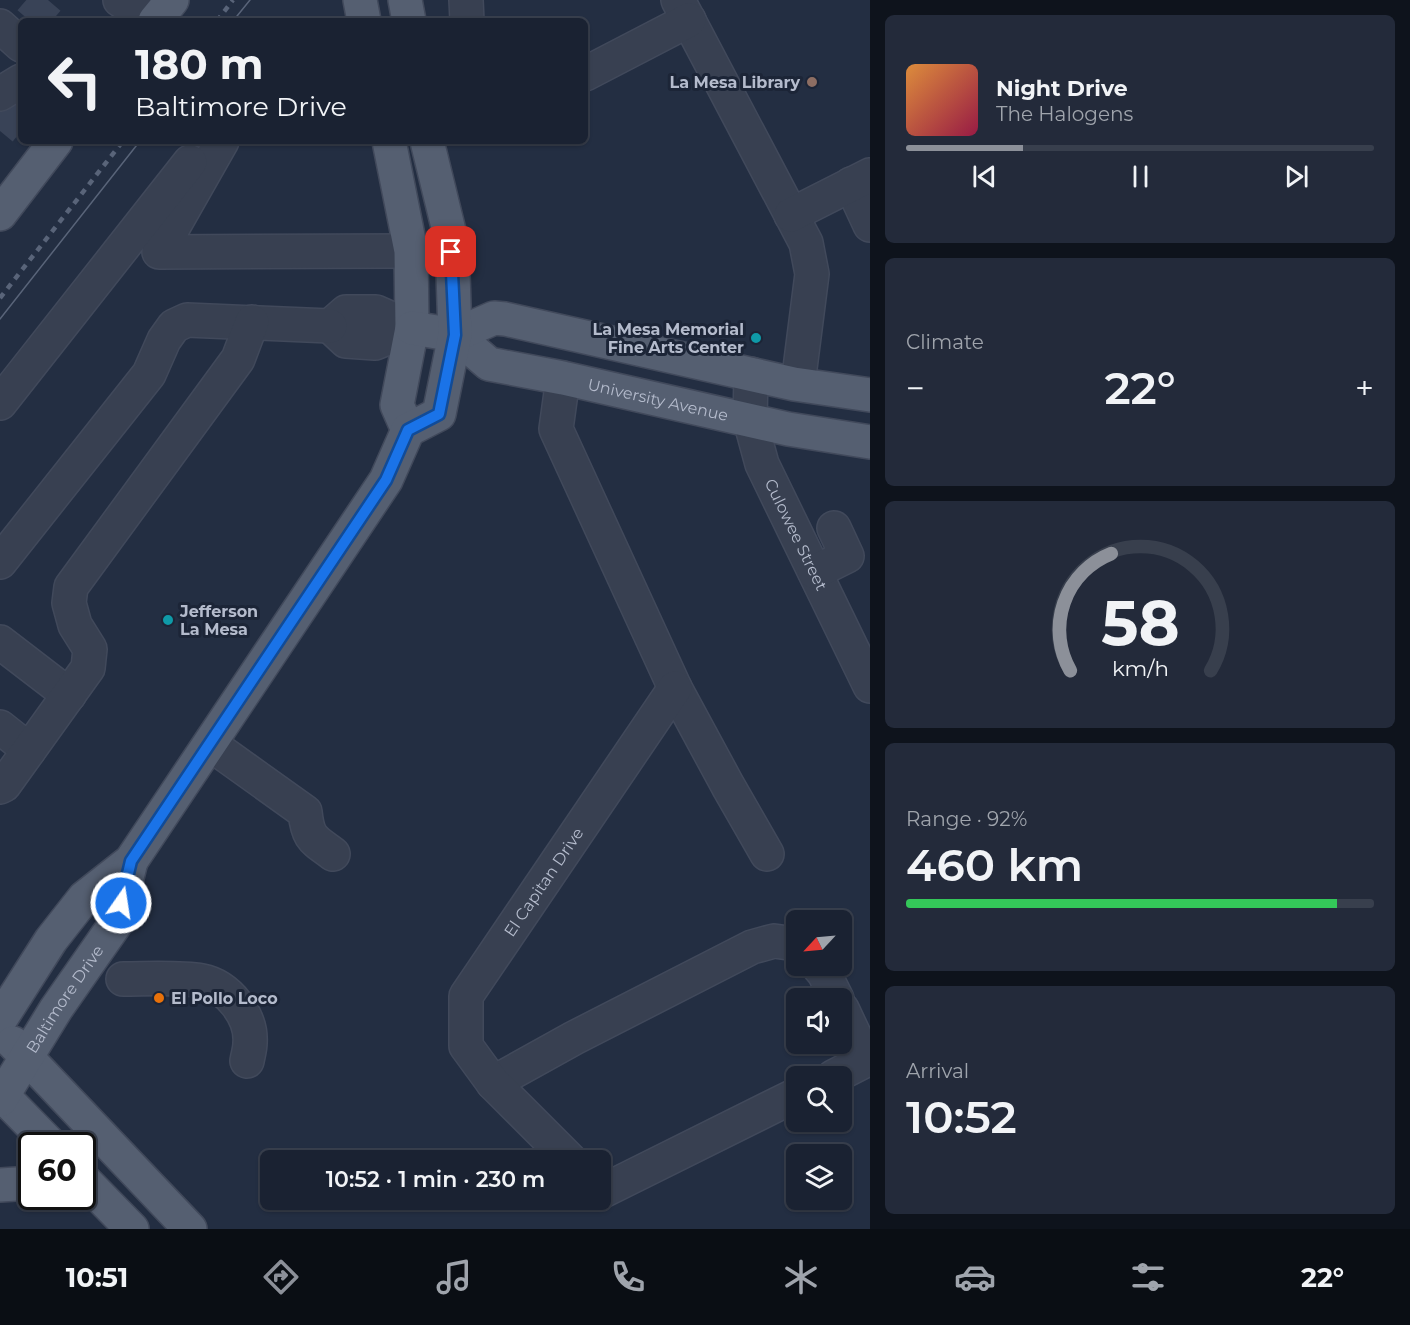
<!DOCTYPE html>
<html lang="en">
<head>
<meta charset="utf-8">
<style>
  body { margin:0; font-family:Montserrat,sans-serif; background:#232a3a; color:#f1f3f6; height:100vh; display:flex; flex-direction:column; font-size:22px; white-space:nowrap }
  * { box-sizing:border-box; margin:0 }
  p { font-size:20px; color:#9fa4ac }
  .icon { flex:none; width:33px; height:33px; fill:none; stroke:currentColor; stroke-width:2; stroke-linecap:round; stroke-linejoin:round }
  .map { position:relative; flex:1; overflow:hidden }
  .drawer { display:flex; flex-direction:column; gap:15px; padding:15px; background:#0e131c; width:540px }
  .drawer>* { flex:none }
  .banner { position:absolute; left:18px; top:18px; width:570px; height:126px; border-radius:9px; box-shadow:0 2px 4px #0004,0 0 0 2px #383f4d; background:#1a2232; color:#f1f3f6; overflow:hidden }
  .needle { width:39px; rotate:244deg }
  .fabs { position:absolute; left:786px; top:910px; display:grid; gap:12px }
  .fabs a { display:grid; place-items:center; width:66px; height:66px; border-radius:9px; background:#1a2232; box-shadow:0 2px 4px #0004,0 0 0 2px #383f4d; font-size:30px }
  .speed { position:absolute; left:18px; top:1132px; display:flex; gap:12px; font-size:30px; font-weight:700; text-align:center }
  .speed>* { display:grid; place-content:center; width:78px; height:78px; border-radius:50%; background:#1a2232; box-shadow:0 2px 4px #0004,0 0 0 2px #383f4d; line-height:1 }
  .speed .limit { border:3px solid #111; border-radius:9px; background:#fff; color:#111 }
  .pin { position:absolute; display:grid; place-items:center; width:51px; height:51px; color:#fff; margin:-26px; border-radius:12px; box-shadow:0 3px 9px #0006 }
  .me { position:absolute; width:66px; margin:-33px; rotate:13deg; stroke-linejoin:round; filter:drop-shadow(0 0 4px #0008) }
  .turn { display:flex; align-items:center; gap:21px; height:126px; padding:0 18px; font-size:27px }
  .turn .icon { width:78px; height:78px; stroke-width:2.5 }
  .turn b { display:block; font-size:42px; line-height:51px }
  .big { font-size:45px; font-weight:600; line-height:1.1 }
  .drawer .widget { flex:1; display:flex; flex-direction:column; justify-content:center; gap:9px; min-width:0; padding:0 21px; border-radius:9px; background:#232a3a }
  .drawer .dial { align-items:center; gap:0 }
  .dial svg { height:156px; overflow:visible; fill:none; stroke:#383f4d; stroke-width:7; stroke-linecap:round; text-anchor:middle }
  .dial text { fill:#f1f3f6; stroke:none }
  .song { display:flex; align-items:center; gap:18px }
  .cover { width:72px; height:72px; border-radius:9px; background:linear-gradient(135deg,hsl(30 70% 55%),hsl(340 70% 35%)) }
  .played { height:6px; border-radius:3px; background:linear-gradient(90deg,#8c9099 25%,#383f4d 25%) }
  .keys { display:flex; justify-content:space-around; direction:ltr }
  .heat { display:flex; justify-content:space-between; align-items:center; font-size:33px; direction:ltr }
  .charge { height:9px; border-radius:4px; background:linear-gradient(90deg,#34c759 92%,#383f4d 0) }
  .trip { position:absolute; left:260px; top:1150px; width:351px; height:60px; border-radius:9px; background:#1a2232; box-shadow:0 2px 4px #0004,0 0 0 2px #383f4d; font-weight:600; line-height:60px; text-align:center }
  .tab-bar { display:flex; height:96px; justify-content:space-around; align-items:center; background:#0a0e14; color:#9fa4ac }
  .tab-bar .icon { width:42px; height:42px }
  .tab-bar .on { color:#8c9099 }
  .tab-bar b { font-size:27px; color:#f1f3f6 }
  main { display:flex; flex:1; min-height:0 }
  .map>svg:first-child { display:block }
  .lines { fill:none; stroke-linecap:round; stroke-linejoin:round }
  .minor-tunnel { stroke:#394357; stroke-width:33; stroke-dasharray:33 16; stroke-linecap:butt }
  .minor-casing { stroke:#41495b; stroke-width:36 }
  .major-casing { stroke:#41495b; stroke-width:36 }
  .minor { stroke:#384051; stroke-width:33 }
  .major { stroke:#555f71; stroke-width:33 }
  .tram { stroke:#596479; stroke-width:1.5 }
  .rail { stroke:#596479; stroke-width:4.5; stroke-dasharray:6 6; stroke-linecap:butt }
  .route-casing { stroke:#114b97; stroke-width:15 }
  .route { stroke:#1a73e8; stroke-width:10 }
  .education-dot { fill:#8d6e63; stroke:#1c2537; stroke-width:2 }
  .culture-dot { fill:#0f9aa8; stroke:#1c2537; stroke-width:2 }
  .food-dot { fill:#e8710a; stroke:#1c2537; stroke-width:2 }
  .labels { text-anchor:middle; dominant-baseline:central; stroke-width:6; stroke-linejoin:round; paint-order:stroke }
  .poi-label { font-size:16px; font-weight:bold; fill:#b4bbcc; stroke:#1c2537; text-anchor:end }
  .street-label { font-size:16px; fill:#b4bbcc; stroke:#1c2537 }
</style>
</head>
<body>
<main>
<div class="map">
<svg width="870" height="1229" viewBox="0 0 870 1229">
  <rect width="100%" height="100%" fill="#232e42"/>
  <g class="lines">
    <path class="minor-tunnel" d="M30,21L48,0
      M0,131L21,106"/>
    <defs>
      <g id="minor">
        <path d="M120,0L154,21"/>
        <path d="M466,0L467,21"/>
        <path d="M678,0L806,243L812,274L798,384"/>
        <path d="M0,26L21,45"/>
        <path d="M585,74L689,20"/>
        <path d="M0,94L21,81"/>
        <path d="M222,141L159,252L411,251"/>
        <path d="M851,184L870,225"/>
        <path d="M791,215L870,175"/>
        <path d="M346,312H376L412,328L375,343L346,341L330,326Z"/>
        <path id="s1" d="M751,374L750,420L762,464L870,686"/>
        <path d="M563,378L556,429L675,688L728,786L767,854"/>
        <path d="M0,403L190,162"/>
        <path d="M0,562L149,374L164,340L174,326L187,320L330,326"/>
        <path d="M815,572L847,556L834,528"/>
        <path d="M0,642L69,695"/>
        <path d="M0,727L29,750"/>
        <path d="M210,744L305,812C308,839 313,839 333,854"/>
        <path d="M0,787L4,785L88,668L90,649L75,625L69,603L71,587L238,359L252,322"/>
        <path d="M818,966L824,973L837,999"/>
        <path d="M123,979C146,979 180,977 202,981C228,986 252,1016 250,1043C250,1049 248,1055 247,1061"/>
        <path d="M833,1077L866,1060L842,1009"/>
        <path d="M493,1083L574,1038L752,947L774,941L796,944"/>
        <path id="s2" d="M571,1161L493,1083L466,1046V996L675,688"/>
        <path d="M600,1190L601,1192L796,1095"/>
      </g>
      <g id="major">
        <path d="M360,0L364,21"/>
        <path d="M405,0L409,21"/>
        <path d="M155,21L172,0"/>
        <path d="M389,141L411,251L412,328L397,405L408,430"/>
        <path d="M0,214L56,141"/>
        <path id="s3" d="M412,328L455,335L489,364L563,378L788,429L870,442"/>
        <path d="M455,335L494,318L505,319L794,384L870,395"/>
        <path d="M0,1020L51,940L84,898L131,861L386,480L408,430L439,414L455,335L453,273L449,231L427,141"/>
        <path d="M13,1043L190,1229"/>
        <path d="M0,1093L52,1146"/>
        <path id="s4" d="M0,1100L56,1009L116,923L131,861"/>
        <path d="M82,1178L132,1229"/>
        <path d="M0,1185L32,1183"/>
      </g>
    </defs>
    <use href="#minor" class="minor-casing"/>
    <use href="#major" class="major-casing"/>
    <use href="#minor" class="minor"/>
    <use href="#major" class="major"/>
    <path class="tram" d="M233,21L250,0
      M0,319L140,141"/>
    <path class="rail" d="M217,21L233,0
      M0,298L123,141"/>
  </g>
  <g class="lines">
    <defs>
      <path id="route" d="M121,903L131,861L386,480L408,430L439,414L455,335L451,252"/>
    </defs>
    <use href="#route" class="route-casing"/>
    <use href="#route" class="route"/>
  </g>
  <circle class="education-dot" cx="812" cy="82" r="6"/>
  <g class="culture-dot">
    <circle cx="756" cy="338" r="6"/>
    <circle cx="168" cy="620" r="6"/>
  </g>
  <circle class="food-dot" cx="159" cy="998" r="6"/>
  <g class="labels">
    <g class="poi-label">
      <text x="800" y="82">La Mesa Library</text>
      <text x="744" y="329">La Mesa Memorial<tspan x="744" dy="18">Fine Arts Center</tspan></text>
      <text x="180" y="611" text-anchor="start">Jefferson<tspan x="180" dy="18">La Mesa</tspan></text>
      <text x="171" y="998" text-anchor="start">El Pollo Loco</text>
    </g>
    <g class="street-label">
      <text stroke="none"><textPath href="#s3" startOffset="261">University Avenue</textPath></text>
      <text stroke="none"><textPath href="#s1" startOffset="170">Culowee Street</textPath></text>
      <text stroke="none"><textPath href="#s2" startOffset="344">El Capitan Drive</textPath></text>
      <text stroke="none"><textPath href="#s4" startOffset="120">Baltimore Drive</textPath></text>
    </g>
  </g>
</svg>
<div class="fabs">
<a><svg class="needle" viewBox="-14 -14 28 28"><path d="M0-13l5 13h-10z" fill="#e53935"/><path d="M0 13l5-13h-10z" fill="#9fa4ac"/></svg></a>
<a><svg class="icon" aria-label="sound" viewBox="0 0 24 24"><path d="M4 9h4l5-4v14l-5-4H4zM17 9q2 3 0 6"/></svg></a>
<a><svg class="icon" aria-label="search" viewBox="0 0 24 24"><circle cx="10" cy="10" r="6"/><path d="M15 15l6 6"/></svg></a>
<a><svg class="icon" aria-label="layers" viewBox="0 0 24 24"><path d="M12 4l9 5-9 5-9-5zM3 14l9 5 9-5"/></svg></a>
</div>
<div class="speed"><div class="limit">60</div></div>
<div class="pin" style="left:451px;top:252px;background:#d93025"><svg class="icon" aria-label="arrive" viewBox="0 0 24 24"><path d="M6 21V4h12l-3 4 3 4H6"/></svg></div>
<svg class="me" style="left:121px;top:903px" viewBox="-20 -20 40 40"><circle r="17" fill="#1a73e8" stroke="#fff" stroke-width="3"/><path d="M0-11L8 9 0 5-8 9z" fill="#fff"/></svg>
<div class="trip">10:52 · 1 min · 230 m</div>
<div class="banner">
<div class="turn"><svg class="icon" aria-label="left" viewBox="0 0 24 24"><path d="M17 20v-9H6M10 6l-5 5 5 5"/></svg><div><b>180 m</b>Baltimore Drive</div></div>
</div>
</div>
<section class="drawer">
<div class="widget">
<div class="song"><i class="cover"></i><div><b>Night Drive</b><p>The Halogens</p></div></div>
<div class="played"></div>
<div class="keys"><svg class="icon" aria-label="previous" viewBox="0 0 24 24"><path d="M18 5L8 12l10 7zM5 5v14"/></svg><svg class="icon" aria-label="pause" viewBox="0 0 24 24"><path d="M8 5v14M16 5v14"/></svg><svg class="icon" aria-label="next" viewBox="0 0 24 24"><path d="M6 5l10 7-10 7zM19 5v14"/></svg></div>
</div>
<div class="widget"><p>Climate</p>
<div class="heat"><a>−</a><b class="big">22°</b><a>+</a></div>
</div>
<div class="widget dial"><svg viewBox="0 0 100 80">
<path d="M14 69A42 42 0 1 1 86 69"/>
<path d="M14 69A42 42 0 0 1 35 9" stroke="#8c9099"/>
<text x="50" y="56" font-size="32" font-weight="700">58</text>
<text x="50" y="72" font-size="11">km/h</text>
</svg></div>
<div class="widget"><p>Range · 92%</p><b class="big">460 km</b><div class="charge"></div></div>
<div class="widget"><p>Arrival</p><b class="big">10:52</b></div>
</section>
</main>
<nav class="tab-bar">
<b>10:51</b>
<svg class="icon on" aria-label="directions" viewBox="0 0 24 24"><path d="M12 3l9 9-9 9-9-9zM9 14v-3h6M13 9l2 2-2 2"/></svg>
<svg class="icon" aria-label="music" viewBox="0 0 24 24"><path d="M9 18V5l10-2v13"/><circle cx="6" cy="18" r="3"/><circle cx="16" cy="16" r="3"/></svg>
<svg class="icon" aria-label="phone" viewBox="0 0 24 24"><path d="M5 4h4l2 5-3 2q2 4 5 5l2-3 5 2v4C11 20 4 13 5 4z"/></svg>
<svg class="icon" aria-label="climate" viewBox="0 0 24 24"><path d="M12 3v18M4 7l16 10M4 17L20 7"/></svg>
<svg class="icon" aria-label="car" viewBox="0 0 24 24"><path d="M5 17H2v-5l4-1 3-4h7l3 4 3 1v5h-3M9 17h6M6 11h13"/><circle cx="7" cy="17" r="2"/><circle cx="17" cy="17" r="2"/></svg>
<svg class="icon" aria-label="filters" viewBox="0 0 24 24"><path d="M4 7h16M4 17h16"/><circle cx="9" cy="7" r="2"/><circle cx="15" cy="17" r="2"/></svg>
<b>22°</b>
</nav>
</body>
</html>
